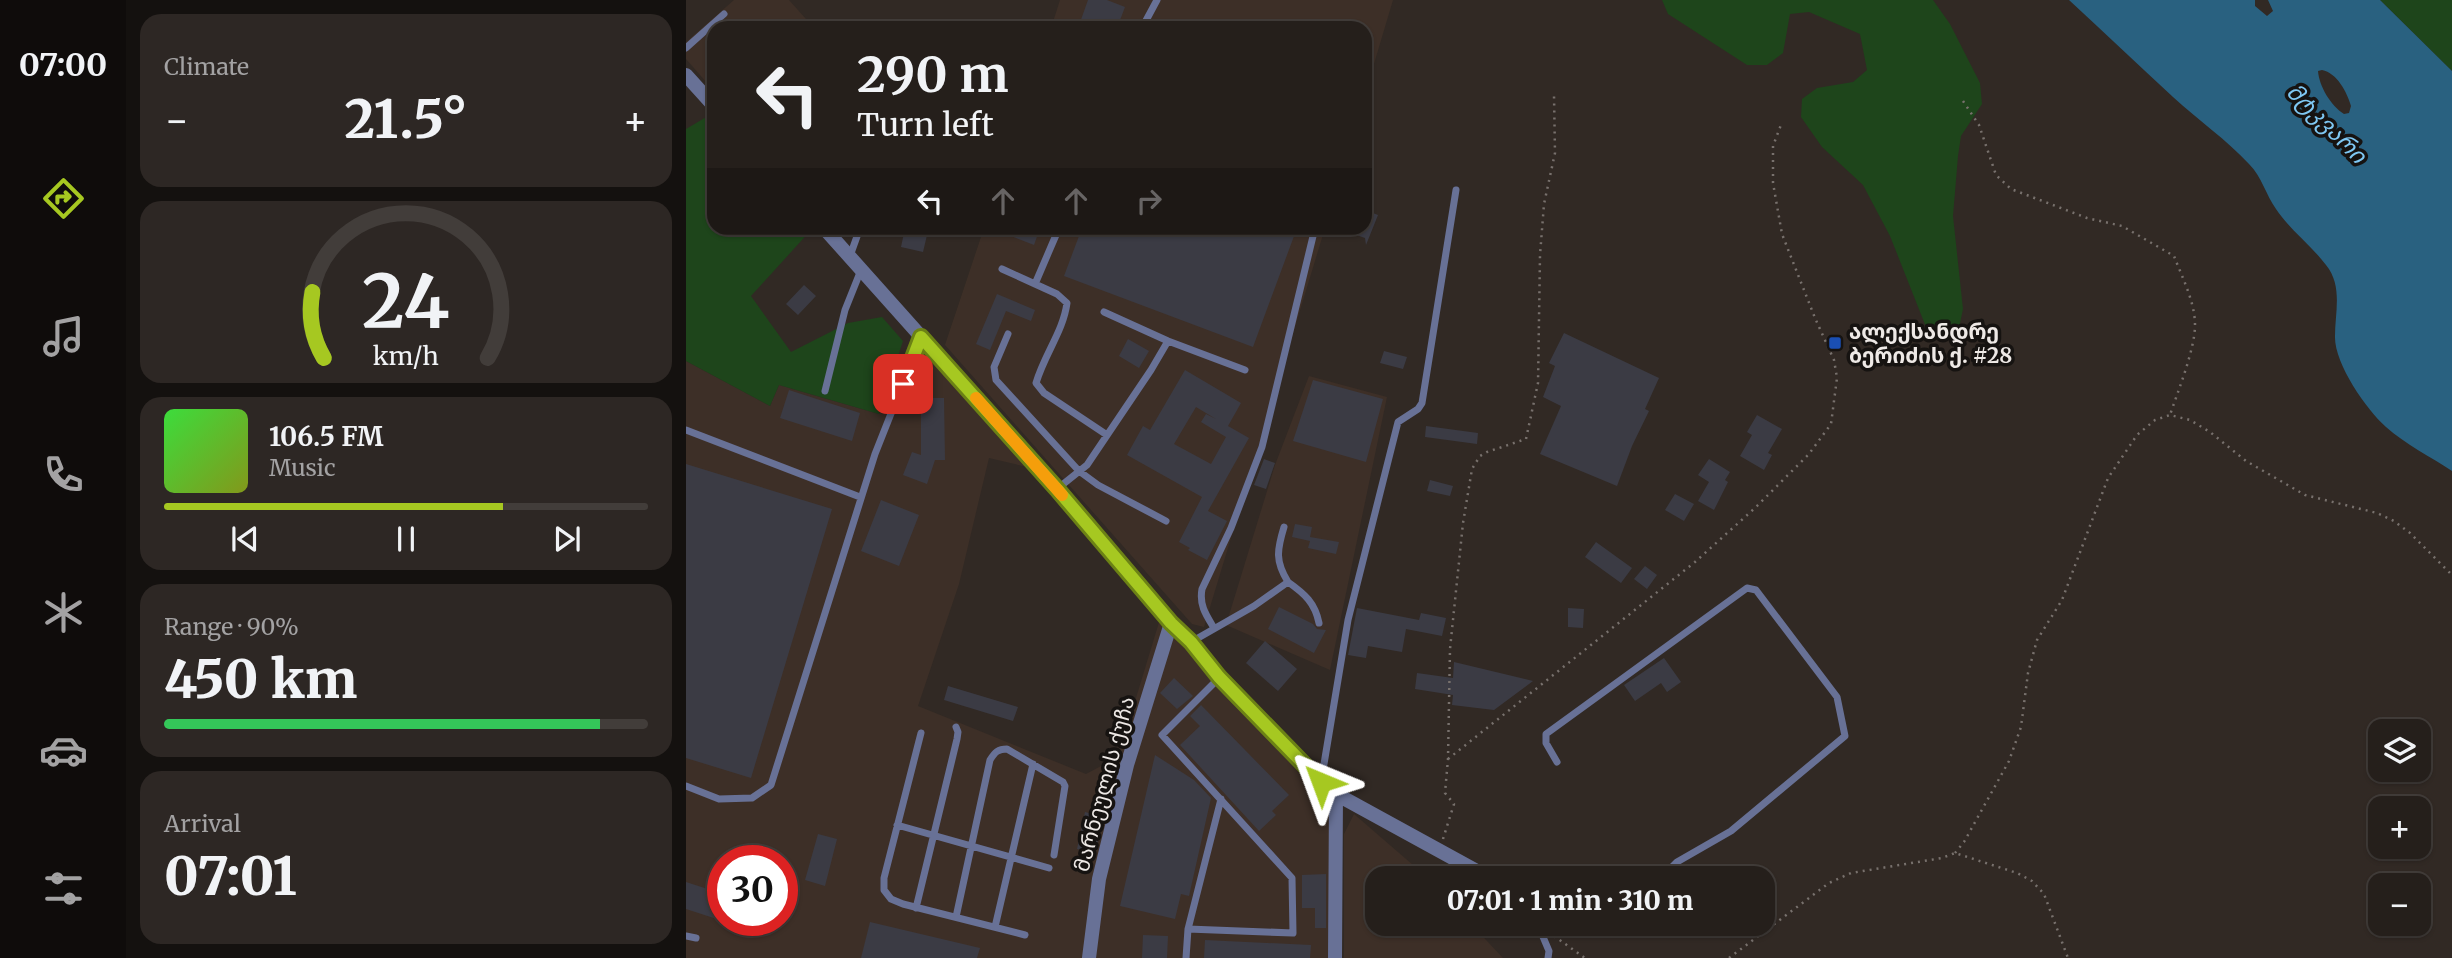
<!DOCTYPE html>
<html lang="en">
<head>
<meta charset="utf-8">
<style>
  body { margin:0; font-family:Merriweather,"Noto Sans Georgian",serif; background:#2d2724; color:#f1f3f6; height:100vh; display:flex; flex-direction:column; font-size:26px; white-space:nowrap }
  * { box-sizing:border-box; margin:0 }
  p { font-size:23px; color:#a3a2a3 }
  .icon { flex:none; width:38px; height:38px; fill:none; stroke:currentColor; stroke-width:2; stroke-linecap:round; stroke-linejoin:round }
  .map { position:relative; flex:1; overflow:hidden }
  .side { display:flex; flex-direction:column; gap:14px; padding:14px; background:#14110f; width:560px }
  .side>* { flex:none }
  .guide { position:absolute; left:21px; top:21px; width:665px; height:214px; border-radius:21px; box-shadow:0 2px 5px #0004,0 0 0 2px #423d3a; background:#251f1b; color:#f1f3f6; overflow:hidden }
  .fabs { position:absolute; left:1682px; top:719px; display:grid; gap:14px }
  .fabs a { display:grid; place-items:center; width:63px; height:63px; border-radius:14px; background:#251f1b; box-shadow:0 2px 5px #0004,0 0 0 2px #423d3a; font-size:35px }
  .speed { position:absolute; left:21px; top:845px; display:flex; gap:14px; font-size:35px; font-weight:700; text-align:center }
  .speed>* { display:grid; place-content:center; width:91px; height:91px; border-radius:50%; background:#251f1b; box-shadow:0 2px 5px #0004,0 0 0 2px #423d3a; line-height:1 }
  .speed .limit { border:10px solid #d22; background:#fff; color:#111 }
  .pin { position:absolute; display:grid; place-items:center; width:60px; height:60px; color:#fff; margin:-30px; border-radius:14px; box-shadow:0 4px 10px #0006 }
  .me { position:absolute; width:77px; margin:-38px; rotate:316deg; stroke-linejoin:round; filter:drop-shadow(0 0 5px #0008) }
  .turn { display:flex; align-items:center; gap:24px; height:147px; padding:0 35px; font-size:32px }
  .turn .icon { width:91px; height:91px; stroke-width:2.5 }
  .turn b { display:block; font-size:49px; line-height:60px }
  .lanes { display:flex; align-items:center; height:66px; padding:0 35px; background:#0003; justify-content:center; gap:35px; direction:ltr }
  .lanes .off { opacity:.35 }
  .big { font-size:52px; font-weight:800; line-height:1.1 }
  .side .widget { flex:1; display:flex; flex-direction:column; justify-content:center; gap:10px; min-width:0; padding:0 24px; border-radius:21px; background:#2d2724 }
  .side .dial { align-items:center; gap:0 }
  .dial svg { height:182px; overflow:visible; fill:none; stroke:#423d3a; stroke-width:7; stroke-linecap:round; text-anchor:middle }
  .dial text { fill:#f1f3f6; stroke:none }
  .song { display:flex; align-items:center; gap:21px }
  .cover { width:84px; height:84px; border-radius:10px; background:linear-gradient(135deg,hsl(120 70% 55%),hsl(70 70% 35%)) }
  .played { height:7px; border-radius:4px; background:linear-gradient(90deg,#a6c821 70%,#423d3a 70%) }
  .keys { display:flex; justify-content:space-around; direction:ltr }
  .heat { display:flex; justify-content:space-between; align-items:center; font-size:38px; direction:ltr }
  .charge { height:10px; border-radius:5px; background:linear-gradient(90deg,#34c759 90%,#423d3a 0) }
  .trip { position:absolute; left:679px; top:866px; width:410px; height:70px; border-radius:21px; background:#251f1b; box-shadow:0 2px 5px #0004,0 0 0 2px #423d3a; font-weight:800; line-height:70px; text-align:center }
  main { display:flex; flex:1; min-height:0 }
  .tab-bar { display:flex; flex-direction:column; width:126px; justify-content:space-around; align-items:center; background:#0f0c0b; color:#a3a2a3 }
  .tab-bar .icon { width:49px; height:49px }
  .tab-bar .active { color:#a6c821 }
  .tab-bar b { font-size:32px; color:#f1f3f6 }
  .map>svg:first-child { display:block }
  .built { fill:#3d2f27; fill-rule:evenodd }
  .green { fill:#1e451b }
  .water { fill:#296180; fill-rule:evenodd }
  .building { fill:#3b3b44; fill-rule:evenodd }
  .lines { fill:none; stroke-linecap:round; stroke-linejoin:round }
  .path { stroke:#78716d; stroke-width:2.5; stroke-dasharray:2 5; stroke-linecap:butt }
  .service { stroke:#687196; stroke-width:7 }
  .minor { stroke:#687196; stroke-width:14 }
  .route-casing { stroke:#6c8215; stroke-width:18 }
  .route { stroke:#a6c821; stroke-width:12 }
  .slow { stroke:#f59e0b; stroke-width:12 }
  .transit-dot { fill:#1a4fb4; stroke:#161311; stroke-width:2.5 }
  .labels { text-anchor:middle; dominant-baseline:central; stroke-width:7; stroke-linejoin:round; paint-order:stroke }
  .poi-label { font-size:21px; font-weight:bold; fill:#eee9e6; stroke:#161311; text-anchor:start }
  .street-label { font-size:21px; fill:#eee9e6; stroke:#161311 }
  .water-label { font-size:23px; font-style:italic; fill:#7fc8f3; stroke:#161311 }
</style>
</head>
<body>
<main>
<nav class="tab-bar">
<b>07:00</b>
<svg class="icon active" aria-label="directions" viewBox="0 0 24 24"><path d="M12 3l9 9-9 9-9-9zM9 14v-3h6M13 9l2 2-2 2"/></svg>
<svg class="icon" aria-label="music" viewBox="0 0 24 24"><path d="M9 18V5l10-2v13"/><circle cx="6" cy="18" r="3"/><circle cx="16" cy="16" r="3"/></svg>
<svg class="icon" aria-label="phone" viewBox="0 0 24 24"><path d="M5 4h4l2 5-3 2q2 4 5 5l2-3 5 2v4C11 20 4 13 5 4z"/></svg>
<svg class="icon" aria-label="climate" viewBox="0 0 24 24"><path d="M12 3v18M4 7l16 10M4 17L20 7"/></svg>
<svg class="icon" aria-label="car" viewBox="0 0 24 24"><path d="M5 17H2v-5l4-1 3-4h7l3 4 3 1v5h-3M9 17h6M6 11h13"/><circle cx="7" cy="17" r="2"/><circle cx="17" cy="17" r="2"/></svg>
<svg class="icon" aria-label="filters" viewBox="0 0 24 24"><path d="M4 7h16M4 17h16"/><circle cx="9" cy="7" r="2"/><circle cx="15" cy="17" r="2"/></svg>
</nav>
<section class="side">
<div class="widget"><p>Climate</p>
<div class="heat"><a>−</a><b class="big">21.5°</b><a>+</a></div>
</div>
<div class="widget dial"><svg viewBox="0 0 100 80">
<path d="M14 69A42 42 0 1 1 86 69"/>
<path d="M14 69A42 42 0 0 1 9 40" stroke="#a6c821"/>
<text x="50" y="56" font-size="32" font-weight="700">24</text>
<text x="50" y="72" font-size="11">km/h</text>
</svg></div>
<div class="widget">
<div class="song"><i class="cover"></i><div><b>106.5 FM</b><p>Music</p></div></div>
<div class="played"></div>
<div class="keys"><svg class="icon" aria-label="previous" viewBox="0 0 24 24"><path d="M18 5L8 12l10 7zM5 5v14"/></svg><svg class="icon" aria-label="pause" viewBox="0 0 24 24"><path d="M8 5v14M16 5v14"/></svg><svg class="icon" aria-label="next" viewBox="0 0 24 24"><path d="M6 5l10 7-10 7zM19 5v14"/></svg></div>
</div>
<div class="widget"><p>Range · 90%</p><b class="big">450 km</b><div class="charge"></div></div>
<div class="widget"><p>Arrival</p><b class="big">07:01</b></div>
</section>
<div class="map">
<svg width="1766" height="958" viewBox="0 0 1766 958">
  <rect width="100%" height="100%" fill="#312924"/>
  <path class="built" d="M48,0H103L128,28H28V91L0,59V42Z
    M374,0H707L679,94V28H365Z
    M298,228H639L518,627L506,624L259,345Z
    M238,353L341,467L303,458L273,584L232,706L400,774L432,757L474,619L645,798V958H0V361L84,406L93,385L193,414ZM37,861H96V920H37Z
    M623,376L701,397L644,670L540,625L589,465Z
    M668,814L742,878H691V924H785L817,958H658V834Z"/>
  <path class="green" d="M976,0H1247L1264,24L1294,83L1296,104L1275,136L1272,156L1267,216L1277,309L1272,333L1254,339L1240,327L1204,236L1177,185L1136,147L1115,117L1116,99L1131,88L1167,82L1181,70L1174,34L1123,12L1104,14L1097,53L1081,65H1061L982,14Z
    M1694,0H1766V71Z
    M22,116L28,124V228H124L126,229L65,296L105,352L162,323L196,317L217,341L193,414L93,385L84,406L0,361V129Z"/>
  <path class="water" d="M1383,0H1569V6L1581,16L1587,11L1582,0H1694L1766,71V471C1745,457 1719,444 1700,427C1680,409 1648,363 1649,336C1649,312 1657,286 1640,265C1625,245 1604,230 1590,209C1580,195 1576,177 1563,164C1541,140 1512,120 1487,97C1452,65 1418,32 1383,0ZM1636,70C1651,73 1661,92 1665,106L1663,113L1658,114C1645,106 1633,86 1632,71Z"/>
  <path class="building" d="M402,0H421L439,7L431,28H392Z
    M679,210L692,215L680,245L679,238L653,229L679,228Z
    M219,228L242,231L237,252L215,247Z
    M305,228H354L348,245Z
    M396,228H611L567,347L378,276Z
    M118,285L130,296L112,315L100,304Z
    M311,294L349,310L345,321L320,311L304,350L290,344Z
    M878,333L973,378L959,409L963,411L946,446L931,486L854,454L875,406L857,397L869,366L863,363Z
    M442,339L463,351L453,368L433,356Z
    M698,351L721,357L717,369L694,363Z
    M499,370L555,403L542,426L563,438L522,511L541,521L521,560L502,550L504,548L493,542L516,497L441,455L457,426L464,430ZM510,407L530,419L520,414L515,422L540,437L525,464L488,444Z
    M627,380L697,399L680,462L607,441Z
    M103,390L174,413L166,441L94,418Z
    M235,398H258L259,460H249L241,484L217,475L226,452L235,455Z
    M1071,415L1096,429L1082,453L1086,455L1078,470L1054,456L1066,435L1061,432Z
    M740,426L792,433L791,444L739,437Z
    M578,459L589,463L580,489L568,485Z
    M1023,459L1044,472L1039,480L1042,482L1028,510L1012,501L1023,482L1012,475Z
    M0,464L146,509L65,778L0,758Z
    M744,480L767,486L764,496L741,491Z
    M989,494L1008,504L998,521L979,510Z
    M195,500L233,515L213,566L175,551Z
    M609,524L626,527L624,537L653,542L650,554L622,548L624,541L606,537Z
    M910,542L946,568L935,583L899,557Z
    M959,566L971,575L961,589L948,579Z
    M593,607L627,624L631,629L640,630L628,653L582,629Z
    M671,608L733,620L735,613L760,618L756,636L720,629L716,652L682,646L680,658L662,655Z
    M882,608L898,609L897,628L882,627Z
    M579,641L611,669L592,691L560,663Z
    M978,658L995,682L981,692L975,683L949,701L938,685Z
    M768,662L847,681L808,710L766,705L767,695L729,689L731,673L767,678Z
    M488,678L507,696L491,709L474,693Z
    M262,686L332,707L327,721L258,700Z
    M515,705L603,795L586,811L590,815L573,831L494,745L514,726L504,716Z
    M469,755L508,780L525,798L503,896L495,894L489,919L434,906Z
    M399,812L418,817L409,853L391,849Z
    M132,834L151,839L139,886L119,880Z
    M640,874V928H629V908H616V875Z
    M0,882L37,894V921L0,909Z
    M184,922L294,948L291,958H175Z
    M457,935L482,936L481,958H456Z
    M519,940L625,945L624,958H518Z"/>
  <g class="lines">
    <path class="path" d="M1277,101L1293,125L1310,175L1325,189L1401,218L1436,226L1488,256C1496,277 1509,302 1509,325C1509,349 1492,391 1484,415
      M762,759L1009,562L1069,508L1123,454L1145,424L1151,378L1148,360L1129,318L1096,234L1087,183V146L1096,122
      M757,839L768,804L759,793L762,759L764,649L777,523L786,469L794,456L801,452L840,439L852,383L854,255L858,204L869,153L868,95
      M1269,853L1278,842L1323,761L1335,727L1342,673L1351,640L1376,600L1422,478L1451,435L1469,420L1484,415L1504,420L1524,432L1560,461L1619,495L1691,513L1708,521L1724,533L1766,575
      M868,936L899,958
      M1043,958L1143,883L1165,873L1256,858L1269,853L1331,873L1346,881L1358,894L1382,958"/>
    <path class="service" d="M456,28L471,0
      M0,48L38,14
      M373,228L349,284L371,294L381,303C377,332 359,353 350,383L358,393L421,435
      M164,256L174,228
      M316,269L349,284
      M418,312L482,341L559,370
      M322,334L308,367L310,380L393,471L412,485L480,521
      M139,391L159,310L175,270
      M0,430L174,497
      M371,489L401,465L465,370L482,341
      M602,582C619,594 629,603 633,623
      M528,628C520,615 513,605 516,589L545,528L576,447L629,228
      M505,642L568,606L602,582C589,561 591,550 598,527
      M235,733L198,878V890L205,899L217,904L339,935
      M871,762L860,743V734L1061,588L1070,590L1151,697L1159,736L1045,831L991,862L975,878
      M635,782L662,620L712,422L732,409L736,403L770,190
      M0,786L33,799L66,798L85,785L189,454L235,338
      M211,825L363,868
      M796,874L840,870L848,878
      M230,908L271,739L272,732L270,727
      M270,917L304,760C309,752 312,749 321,749L377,782L379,786L368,855
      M852,925L863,951L862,958
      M309,927L347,764
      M502,929L607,933L606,878L476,735L533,678
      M0,936L10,938
      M500,958L502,929L535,799"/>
    <path class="minor" d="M0,75L28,106
      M138,228L371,489L485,623L505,642L533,677L635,782L650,794L796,874
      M403,958L413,879L441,765L485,623
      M649,958L650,794"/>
  </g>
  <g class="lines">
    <defs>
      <path id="route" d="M217,384L235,337L371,489L485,623L505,642L533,677L635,782"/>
    </defs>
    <use href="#route" class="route-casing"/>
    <use href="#route" class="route"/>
    <path class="slow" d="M290,398L376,495"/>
  </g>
  <rect class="transit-dot" x="1142" y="336" width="14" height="14" rx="3.5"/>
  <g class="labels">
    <g class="poi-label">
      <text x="1163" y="331">ალექსანდრე<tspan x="1163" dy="24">ბერიძის ქ. #28</tspan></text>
    </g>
    <g class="street-label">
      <text transform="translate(418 784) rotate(-75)">მარნეულის ქუჩა</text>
    </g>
    <g class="water-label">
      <text transform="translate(1641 123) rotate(45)">მტკვარი</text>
    </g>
  </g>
</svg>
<div class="fabs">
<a><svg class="icon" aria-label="layers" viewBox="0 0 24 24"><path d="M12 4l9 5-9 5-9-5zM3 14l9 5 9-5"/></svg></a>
<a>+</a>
<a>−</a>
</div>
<div class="speed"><div class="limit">30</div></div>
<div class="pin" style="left:217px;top:384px;background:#d93025"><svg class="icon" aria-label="arrive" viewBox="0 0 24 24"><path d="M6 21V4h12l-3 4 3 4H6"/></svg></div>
<svg class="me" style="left:635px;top:782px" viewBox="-20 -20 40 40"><path d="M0-17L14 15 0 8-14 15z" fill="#a6c821" stroke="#fff" stroke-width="4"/></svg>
<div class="trip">07:01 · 1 min · 310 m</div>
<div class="guide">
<div class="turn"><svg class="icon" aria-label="left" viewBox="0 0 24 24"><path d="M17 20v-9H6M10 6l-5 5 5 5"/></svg><div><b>290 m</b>Turn left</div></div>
<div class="lanes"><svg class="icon" aria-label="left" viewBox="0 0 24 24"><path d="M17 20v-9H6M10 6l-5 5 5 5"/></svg><svg class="icon off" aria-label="ahead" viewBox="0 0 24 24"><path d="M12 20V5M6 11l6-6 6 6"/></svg><svg class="icon off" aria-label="ahead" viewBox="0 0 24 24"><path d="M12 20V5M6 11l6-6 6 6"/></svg><svg class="icon off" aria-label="right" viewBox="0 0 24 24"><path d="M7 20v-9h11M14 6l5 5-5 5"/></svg></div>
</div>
</div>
</main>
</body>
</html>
